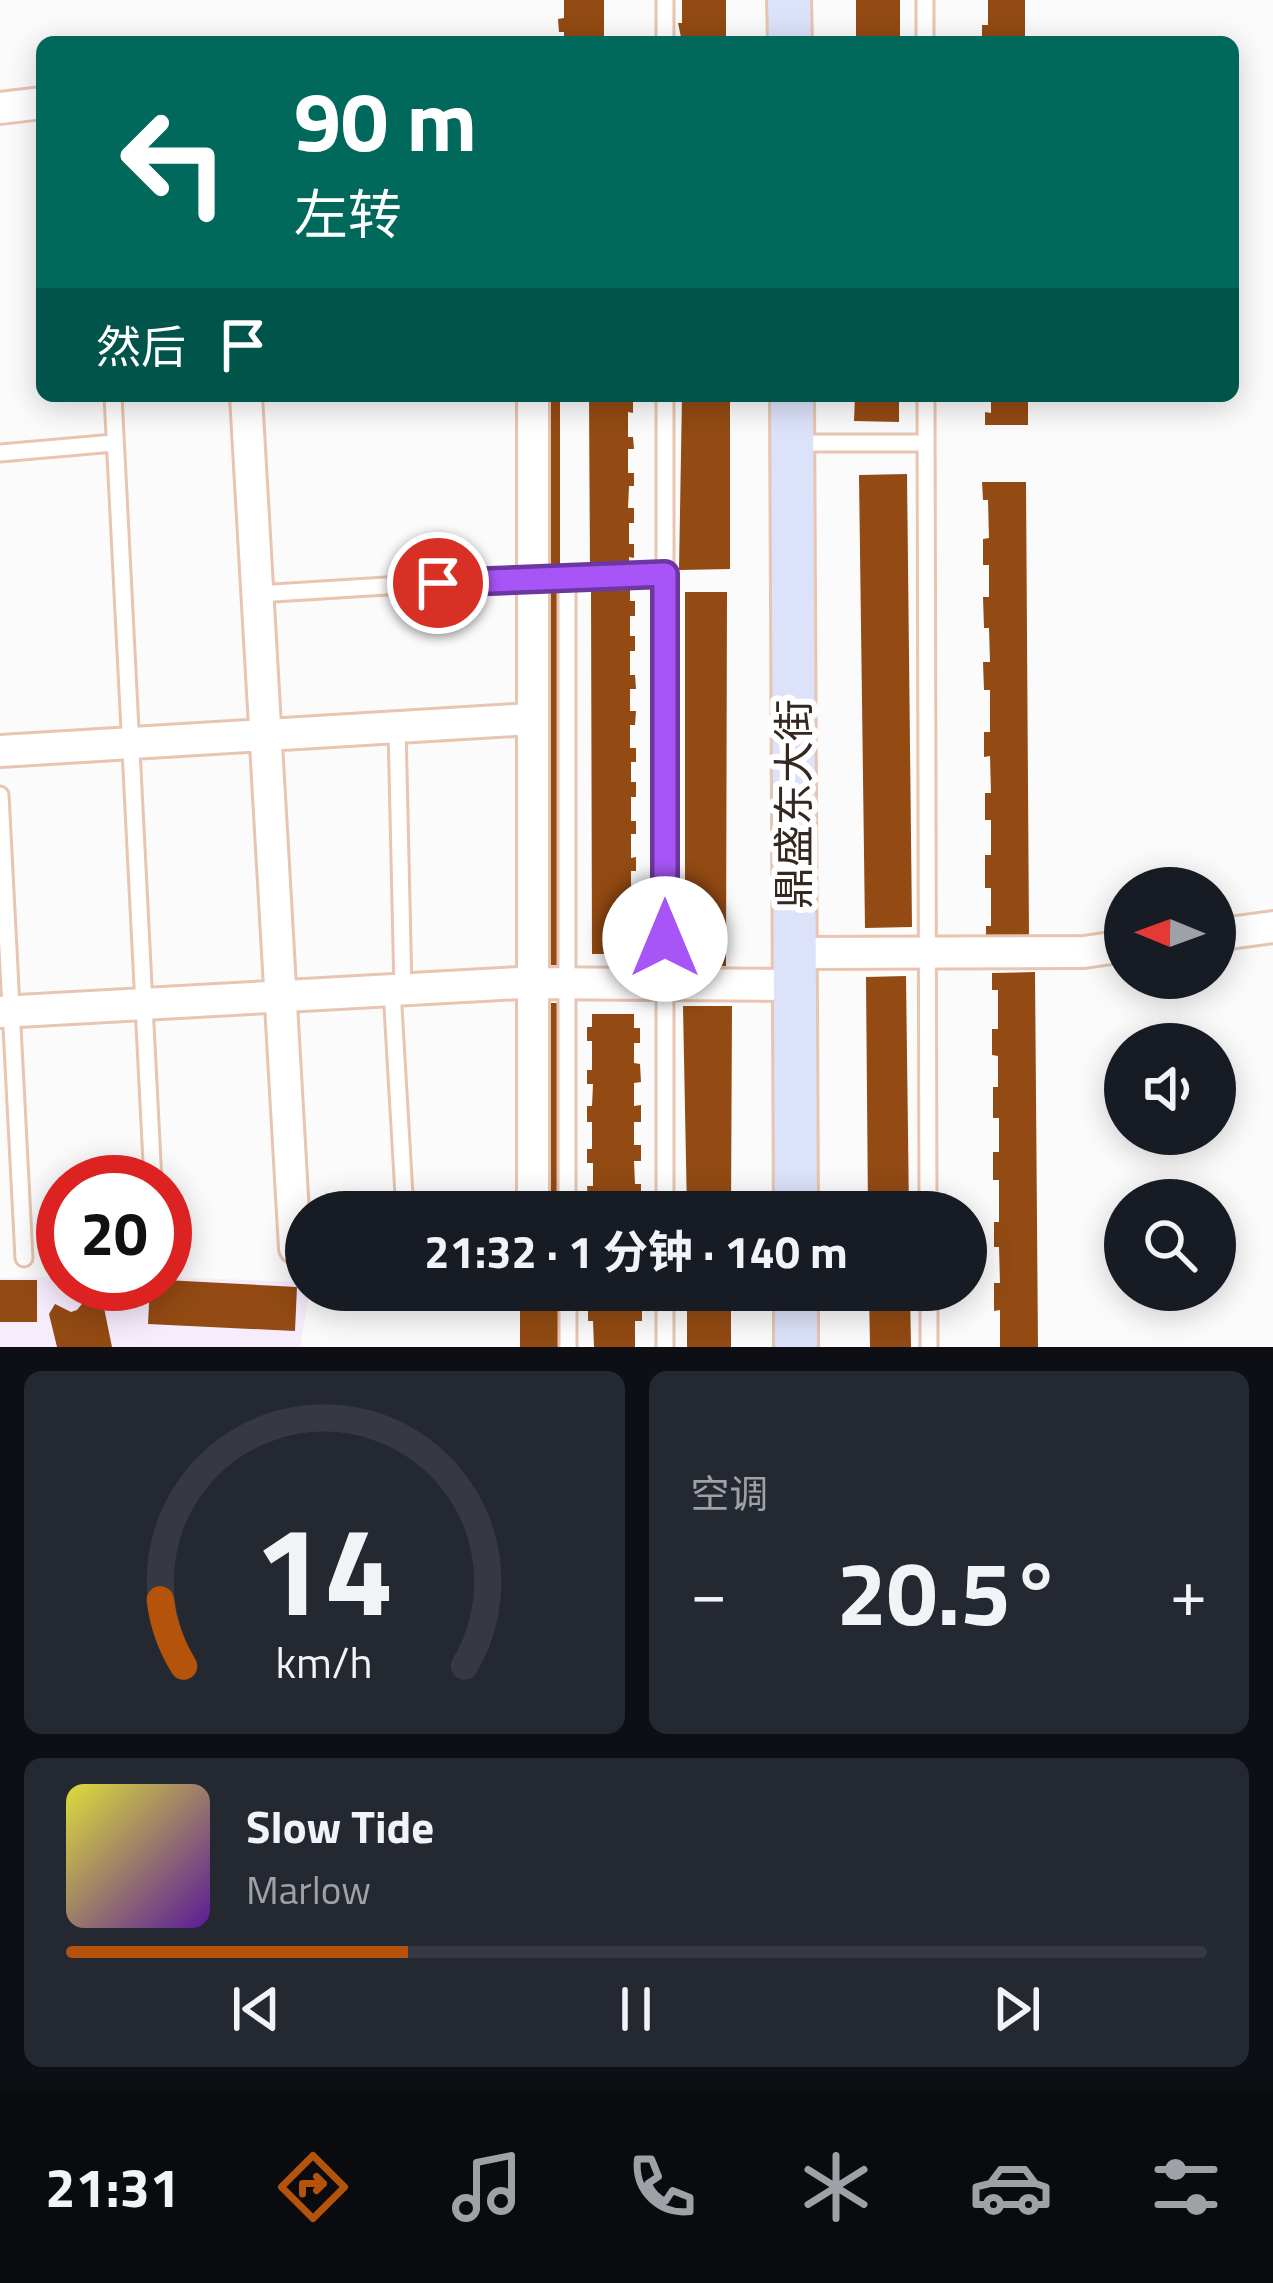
<!DOCTYPE html>
<html lang="zh">
<head>
<meta charset="utf-8">
<style>
  body { margin:0; font-family:"Titillium Web","Noto Sans SC",sans-serif; background:#242831; color:#f1f3f6; height:100vh; display:flex; flex-direction:column; font-size:45px; white-space:nowrap }
  * { box-sizing:border-box; margin:0 }
  p { font-size:39px; color:#9ea1a6 }
  .icon { flex:none; width:66px; height:66px; fill:none; stroke:currentColor; stroke-width:2; stroke-linecap:round; stroke-linejoin:round }
  .map { position:relative; height:1347px; overflow:hidden }
  .panel { display:flex; flex-direction:column; gap:24px; padding:24px; background:#0d0f14; flex:1 }
  .panel>* { flex:none }
  .hud { position:absolute; left:36px; top:36px; width:1203px; height:366px; border-radius:18px; box-shadow:0 6px 30px #0003; background:#00695c; color:#fff; overflow:hidden }
  .needle { width:78px; rotate:271deg }
  .tools { position:absolute; left:1104px; top:867px; display:grid; gap:24px }
  .tools a { display:grid; place-items:center; width:132px; height:132px; border-radius:50%; background:#171b24; box-shadow:0 6px 30px #0003; font-size:60px }
  .speed { position:absolute; left:36px; top:1155px; display:flex; gap:24px; font-size:60px; font-weight:700; text-align:center }
  .speed>* { display:grid; place-content:center; width:156px; height:156px; border-radius:50%; background:#171b24; box-shadow:0 6px 30px #0003; line-height:1 }
  .speed .limit { border:18px solid #d22; background:#fff; color:#111 }
  .pin { position:absolute; display:grid; place-items:center; width:102px; height:102px; color:#fff; margin:-51px; border:6px solid #fff; border-radius:50%; box-shadow:0 3px 12px #0007 }
  .me { position:absolute; width:132px; margin:-66px; rotate:0deg; stroke-linejoin:round; filter:drop-shadow(0 0 9px #0008) }
  .turn { display:flex; align-items:center; gap:42px; height:252px; padding:0 60px; font-size:54px }
  .turn .icon { width:156px; height:156px; stroke-width:2.5 }
  .turn b { display:block; font-size:84px; line-height:102px }
  .then { display:flex; align-items:center; height:114px; padding:0 60px; background:#0003; gap:24px; font-size:45px }
  .big { font-size:90px; font-weight:700; line-height:1.1 }
  .panel .tile { flex:1; display:flex; flex-direction:column; justify-content:center; gap:18px; min-width:0; padding:0 42px; border-radius:18px; background:#242831 }
  .panel .dial { align-items:center; gap:0 }
  .dial svg { height:312px; overflow:visible; fill:none; stroke:#363941; stroke-width:7; stroke-linecap:round; text-anchor:middle }
  .dial text { fill:#f1f3f6; stroke:none }
  .song { display:flex; align-items:center; gap:36px }
  .cover { width:144px; height:144px; border-radius:18px; background:linear-gradient(135deg,hsl(60 70% 55%),hsl(270 70% 35%)) }
  .played { height:12px; border-radius:6px; background:linear-gradient(90deg,#b45309 30%,#363941 30%) }
  .keys { display:flex; justify-content:space-around; direction:ltr }
  .heat { display:flex; justify-content:space-between; align-items:center; font-size:66px; direction:ltr }
  .panel .tiles { flex:1; display:grid; gap:24px; grid-template-columns:1fr 1fr }
  .tile:last-child { grid-column:span 2 }
  .trip { position:absolute; left:285px; top:1191px; width:702px; height:120px; border-radius:60px; background:#171b24; box-shadow:0 6px 30px #0003; font-weight:700; line-height:120px; text-align:center }
  .menu { display:flex; height:192px; justify-content:space-around; align-items:center; background:#090b0e; color:#9ea1a6 }
  .menu .icon { width:84px; height:84px }
  .menu .on { color:#b45309 }
  .menu b { font-size:54px; color:#f1f3f6 }
  .map>svg:first-child { display:block }
  .commercial { fill:#f7ecfc }
  .building { fill:#934a13 }
  .lines { fill:none; stroke-linecap:round; stroke-linejoin:round }
  .lane-casing { stroke:#e7c5b1; stroke-width:21 }
  .street-casing { stroke:#e7c5b1; stroke-width:36 }
  .secondary-casing { stroke:#e7c5b1; stroke-width:48 }
  .lane { stroke:#fff; stroke-width:15 }
  .street { stroke:#fff; stroke-width:30 }
  .secondary { stroke:#dce2fa; stroke-width:42 }
  .route-casing { stroke:#6d37a1; stroke-width:30 }
  .route { stroke:#a855f7; stroke-width:21 }
  .labels { text-anchor:middle; dominant-baseline:central; stroke-width:12; stroke-linejoin:round; paint-order:stroke }
  .street-label { font-size:42px; fill:#352820; stroke:#fff }
</style>
</head>
<body>
<div class="map">
<svg width="1273" height="1347" viewBox="0 0 1273 1347">
  <rect width="100%" height="100%" fill="#fbfbfb"/>
  <path class="commercial" d="M63,1277V1284H165V1277L306,1282V1290H310L300,1347H0V1278Z"/>
  <path class="building" d="M564,0H604V42H564V32H559L558,19L564,18Z
    M682,0H726V42H682L678,23H682Z
    M856,0H900V42H856Z
    M988,0H1025V42H982V25H988Z
    M547,396H560V566H547Z
    M589,396L633,398V413L628,412V437H633L634,449H628V473H634V486H629L628,508H634V523H629V544H634V558L629,557V569L590,570Z
    M682,396H730V569L679,570Z
    M855,396H899V422L854,421Z
    M991,396H1028V425H985V412L991,413Z
    M907,474L912,927L865,928L859,475Z
    M982,482H1026L1029,938L986,939V926H991V888H985V855H991V820H985V793H991L990,756L984,757V732H990V690H984L983,662H990L989,628H984L983,597H989V565H983V539L989,538L988,500H983Z
    M546,590L559,591L558,965H545Z
    M630,590V601H635V616H630V636H635V651H630V675H635L636,689H630V711H636L635,725H630V748H636V762H631V782H636V797H631V821H636V834H631V858L636,857V871H631V892H636L637,907H631V929H637L636,942H631V954H592L591,591Z
    M685,592H727L726,966L679,965V930H685Z
    M1035,972L1038,1347H1000V1310L994,1311V1283H1000L999,1247H994V1222H999V1180H993V1152H999V1118H993V1087H998V1056L992,1055V1029H998V990H992V973Z
    M906,976L909,1212H868L866,977Z
    M546,1003H557L558,1212H547Z
    M683,1006H732L731,1212H687Z
    M592,1014H634V1028H640V1043H634V1063L640,1064L641,1082L634,1083V1106L641,1105V1122H634V1145H641V1161H634L635,1184H641V1200H635V1212H593V1200H588L587,1186H593V1163H587V1149H592V1122H587V1106H592L593,1084H587V1070H592V1041H587V1027H592Z
    M0,1280H37V1322H0Z
    M165,1280L297,1287L295,1331L148,1324L150,1284H165Z
    M547,1290H558V1347H520V1310H547Z
    M593,1290H635V1305H642V1321H635V1347H594L593,1321H588V1305H593Z
    M687,1290H731V1347H687Z
    M869,1290H910L911,1347H870Z
    M90,1294L103,1303L112,1347H57L49,1314L55,1304L71,1312L77,1310Z"/>
  <g class="lines">
    <defs>
      <path id="lane" d="M665,0V42
        M925,0V42
        M113,396L153,1182
        M665,396V1212
        M926,396L928,1212
        M797,443H926
        M0,453L114,443
        M567,576V1212
        M257,594L532,577L665,574
        M397,727L403,990
        M0,795L24,1258
        M392,990L405,1212
        M568,1290V1347
        M665,1290V1347
        M929,1290V1347"/>
      <path id="street" d="M0,108L42,103
        M246,396L295,1248
        M533,396V1212
        M0,751L531,719
        M1215,935L1273,927
        M794,953L1084,952L1125,946
        M0,1012L519,983L795,985"/>
      <path id="secondary" d="M789,0L790,42
        M792,396L796,1212
        M796,1290V1347"/>
    </defs>
    <use href="#lane" class="lane-casing"/>
    <use href="#street" class="street-casing"/>
    <use href="#secondary" class="secondary-casing"/>
    <use href="#lane" class="lane"/>
    <use href="#street" class="street"/>
    <use href="#secondary" class="secondary"/>
  </g>
  <g class="lines">
    <defs>
      <path id="route" d="M438,583L665,574V939"/>
    </defs>
    <use href="#route" class="route-casing"/>
    <use href="#route" class="route"/>
  </g>
  <g class="labels">
    <g class="street-label">
      <text transform="translate(793 804) rotate(-90)">鼎盛东大街</text>
    </g>
  </g>
</svg>
<div class="tools">
<a><svg class="needle" viewBox="-14 -14 28 28"><path d="M0-13l5 13h-10z" fill="#e53935"/><path d="M0 13l5-13h-10z" fill="#9ea1a6"/></svg></a>
<a><svg class="icon" aria-label="sound" viewBox="0 0 24 24"><path d="M4 9h4l5-4v14l-5-4H4zM17 9q2 3 0 6"/></svg></a>
<a><svg class="icon" aria-label="search" viewBox="0 0 24 24"><circle cx="10" cy="10" r="6"/><path d="M15 15l6 6"/></svg></a>
</div>
<div class="speed"><div class="limit">20</div></div>
<div class="pin" style="left:438px;top:583px;background:#d93025"><svg class="icon" aria-label="arrive" viewBox="0 0 24 24"><path d="M6 21V4h12l-3 4 3 4H6"/></svg></div>
<svg class="me" style="left:665px;top:939px" viewBox="-20 -20 40 40"><circle r="19" fill="#fff"/><path d="M0-13L10 11 0 6-10 11z" fill="#a855f7"/></svg>
<div class="trip">21:32 · 1 分钟 · 140 m</div>
<div class="hud">
<div class="turn"><svg class="icon" aria-label="left" viewBox="0 0 24 24"><path d="M17 20v-9H6M10 6l-5 5 5 5"/></svg><div><b>90 m</b>左转</div></div>
<div class="then">然后<svg class="icon" aria-label="arrive" viewBox="0 0 24 24"><path d="M6 21V4h12l-3 4 3 4H6"/></svg></div>
</div>
</div>
<section class="panel">
<div class="tiles">
<div class="tile dial"><svg viewBox="0 0 100 80">
<path d="M14 69A42 42 0 1 1 86 69"/>
<path d="M14 69A42 42 0 0 1 8 52" stroke="#b45309"/>
<text x="50" y="56" font-size="32" font-weight="700">14</text>
<text x="50" y="72" font-size="11">km/h</text>
</svg></div>
<div class="tile"><p>空调</p>
<div class="heat"><a>−</a><b class="big">20.5°</b><a>+</a></div>
</div>
<div class="tile">
<div class="song"><i class="cover"></i><div><b>Slow Tide</b><p>Marlow</p></div></div>
<div class="played"></div>
<div class="keys"><svg class="icon" aria-label="previous" viewBox="0 0 24 24"><path d="M18 5L8 12l10 7zM5 5v14"/></svg><svg class="icon" aria-label="pause" viewBox="0 0 24 24"><path d="M8 5v14M16 5v14"/></svg><svg class="icon" aria-label="next" viewBox="0 0 24 24"><path d="M6 5l10 7-10 7zM19 5v14"/></svg></div>
</div>
</div>
</section>
<nav class="menu">
<b>21:31</b>
<svg class="icon on" aria-label="directions" viewBox="0 0 24 24"><path d="M12 3l9 9-9 9-9-9zM9 14v-3h6M13 9l2 2-2 2"/></svg>
<svg class="icon" aria-label="music" viewBox="0 0 24 24"><path d="M9 18V5l10-2v13"/><circle cx="6" cy="18" r="3"/><circle cx="16" cy="16" r="3"/></svg>
<svg class="icon" aria-label="phone" viewBox="0 0 24 24"><path d="M5 4h4l2 5-3 2q2 4 5 5l2-3 5 2v4C11 20 4 13 5 4z"/></svg>
<svg class="icon" aria-label="climate" viewBox="0 0 24 24"><path d="M12 3v18M4 7l16 10M4 17L20 7"/></svg>
<svg class="icon" aria-label="car" viewBox="0 0 24 24"><path d="M5 17H2v-5l4-1 3-4h7l3 4 3 1v5h-3M9 17h6M6 11h13"/><circle cx="7" cy="17" r="2"/><circle cx="17" cy="17" r="2"/></svg>
<svg class="icon" aria-label="filters" viewBox="0 0 24 24"><path d="M4 7h16M4 17h16"/><circle cx="9" cy="7" r="2"/><circle cx="15" cy="17" r="2"/></svg>
</nav>
</body>
</html>
